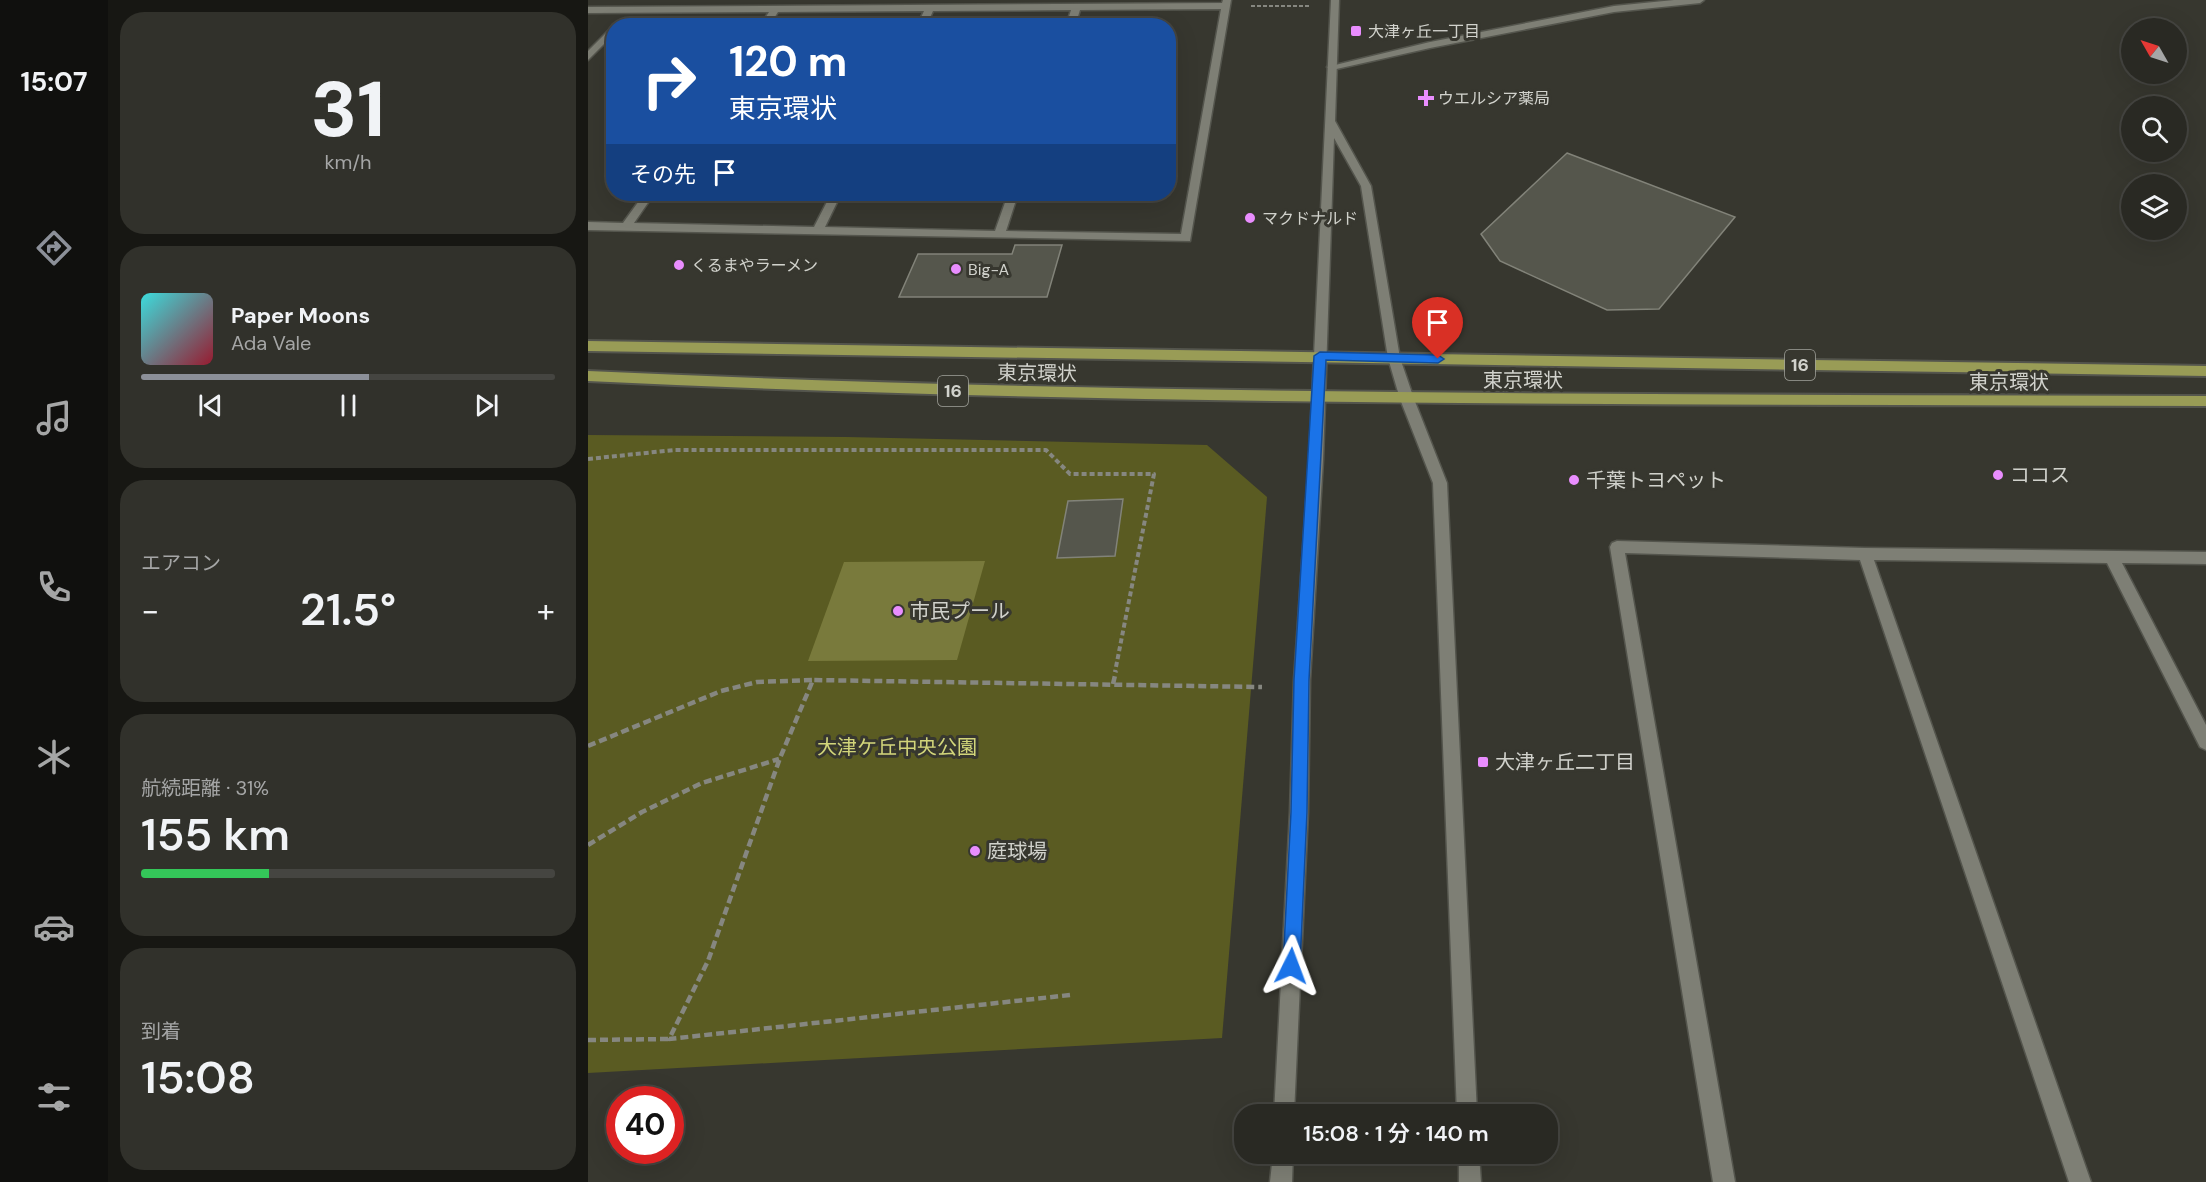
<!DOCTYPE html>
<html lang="ja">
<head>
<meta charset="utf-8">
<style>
  body { margin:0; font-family:"DM Sans","Noto Sans JP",sans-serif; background:#31312b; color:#f1f3f6; height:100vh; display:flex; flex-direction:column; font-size:22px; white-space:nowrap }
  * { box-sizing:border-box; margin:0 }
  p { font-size:20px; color:#a5a6a6 }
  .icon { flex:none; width:33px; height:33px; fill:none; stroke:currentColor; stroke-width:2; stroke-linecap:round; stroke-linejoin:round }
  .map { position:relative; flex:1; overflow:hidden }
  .drawer { display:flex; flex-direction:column; gap:12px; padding:12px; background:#171713; width:480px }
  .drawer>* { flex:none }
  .banner { position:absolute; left:18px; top:18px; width:570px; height:183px; border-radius:24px; box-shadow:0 6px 24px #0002,0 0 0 2px #454541; background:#1a4fa0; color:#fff; overflow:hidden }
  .needle { width:39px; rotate:309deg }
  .tools { position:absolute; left:1533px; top:18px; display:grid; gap:12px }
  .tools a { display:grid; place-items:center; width:66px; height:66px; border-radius:50%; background:#292923; box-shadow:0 6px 24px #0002,0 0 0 2px #454541; font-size:30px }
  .speed { position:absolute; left:18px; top:1086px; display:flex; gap:12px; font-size:30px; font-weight:700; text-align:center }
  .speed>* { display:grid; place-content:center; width:78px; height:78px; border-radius:50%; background:#292923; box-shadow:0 6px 24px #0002,0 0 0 2px #454541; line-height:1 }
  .speed .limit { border:9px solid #d22; background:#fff; color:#111 }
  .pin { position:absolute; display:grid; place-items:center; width:51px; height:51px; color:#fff; margin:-62px -26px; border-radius:50% 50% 50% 0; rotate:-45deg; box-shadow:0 0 6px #0007 }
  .pin .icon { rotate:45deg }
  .me { position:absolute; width:66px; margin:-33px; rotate:3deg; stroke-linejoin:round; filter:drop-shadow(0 0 4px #0008) }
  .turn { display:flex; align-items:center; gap:21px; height:126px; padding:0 24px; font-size:27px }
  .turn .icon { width:78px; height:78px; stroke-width:2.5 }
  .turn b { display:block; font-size:42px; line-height:51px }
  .then { display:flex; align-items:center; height:57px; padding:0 24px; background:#0003; gap:12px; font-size:22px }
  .big { font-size:45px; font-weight:600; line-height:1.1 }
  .drawer .tile { flex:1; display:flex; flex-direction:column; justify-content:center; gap:9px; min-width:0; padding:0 21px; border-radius:24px; background:#31312b }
  .drawer .dial { align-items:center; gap:0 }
  .dial b { font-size:78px; line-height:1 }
  .song { display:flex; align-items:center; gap:18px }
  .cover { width:72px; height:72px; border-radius:9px; background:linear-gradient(135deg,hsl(180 70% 55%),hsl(350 70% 35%)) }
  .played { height:6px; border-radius:3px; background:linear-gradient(90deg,#8c9099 55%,#454541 55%) }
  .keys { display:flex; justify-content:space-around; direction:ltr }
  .heat { display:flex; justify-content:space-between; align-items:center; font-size:33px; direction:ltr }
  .charge { height:9px; border-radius:4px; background:linear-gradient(90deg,#34c759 31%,#454541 0) }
  .trip { position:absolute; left:646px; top:1104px; width:324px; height:60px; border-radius:24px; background:#292923; box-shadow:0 6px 24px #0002,0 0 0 2px #454541; font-weight:600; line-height:60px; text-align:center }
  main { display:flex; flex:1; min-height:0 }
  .menu { display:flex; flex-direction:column; width:108px; justify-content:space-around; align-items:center; background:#10100e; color:#a5a6a6 }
  .menu .icon { width:42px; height:42px }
  .menu .on { color:#8c9099 }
  .menu b { font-size:27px; color:#f1f3f6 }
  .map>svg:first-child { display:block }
  .green { fill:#5a5b22 }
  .water { fill:#797a3c }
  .building { fill:#55564c; stroke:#828379; stroke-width:1.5 }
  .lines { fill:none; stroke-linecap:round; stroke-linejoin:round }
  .minor-casing { stroke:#54554d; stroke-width:3 }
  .tertiary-casing { stroke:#54554d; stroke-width:3 }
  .trunk-casing { stroke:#54554d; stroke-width:4 }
  .path-far2 { stroke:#868780; stroke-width:2; stroke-dasharray:4 2; stroke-linecap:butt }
  .path-far1 { stroke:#868780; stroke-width:4; stroke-dasharray:5 3; stroke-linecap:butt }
  .path { stroke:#868780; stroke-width:4.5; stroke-dasharray:8 4; stroke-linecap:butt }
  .minor { fill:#7e7f75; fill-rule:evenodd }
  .tertiary { fill:#7e7f75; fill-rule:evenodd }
  .trunk { fill:#999c56; fill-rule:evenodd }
  .route { fill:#1a73e8; stroke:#114b97; stroke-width:1.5 }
  .poi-dot { fill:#e98dfe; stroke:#37372f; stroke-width:2 }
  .labels { text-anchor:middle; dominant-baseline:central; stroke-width:6; stroke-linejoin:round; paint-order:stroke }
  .far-poi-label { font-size:16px; fill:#d1d2cc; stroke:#37372f; text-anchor:start }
  .shield { fill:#37372f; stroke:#a3a49d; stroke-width:1.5 }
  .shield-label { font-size:18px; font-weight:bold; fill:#d1d2cc }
  .street-label { font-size:20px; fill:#d1d2cc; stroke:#37372f }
  .poi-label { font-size:20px; fill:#d1d2cc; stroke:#37372f; text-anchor:start }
  .park-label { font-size:20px; fill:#d2d57a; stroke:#37372f }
</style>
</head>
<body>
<main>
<nav class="menu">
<b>15:07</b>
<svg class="icon on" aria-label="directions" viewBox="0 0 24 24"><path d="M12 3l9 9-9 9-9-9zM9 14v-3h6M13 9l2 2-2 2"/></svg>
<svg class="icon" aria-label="music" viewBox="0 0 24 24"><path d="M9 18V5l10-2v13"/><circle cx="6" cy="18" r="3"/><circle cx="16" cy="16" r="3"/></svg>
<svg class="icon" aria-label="phone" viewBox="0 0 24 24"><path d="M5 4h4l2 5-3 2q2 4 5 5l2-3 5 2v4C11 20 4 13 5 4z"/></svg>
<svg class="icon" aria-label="climate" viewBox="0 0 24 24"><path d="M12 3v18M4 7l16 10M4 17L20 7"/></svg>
<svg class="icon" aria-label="car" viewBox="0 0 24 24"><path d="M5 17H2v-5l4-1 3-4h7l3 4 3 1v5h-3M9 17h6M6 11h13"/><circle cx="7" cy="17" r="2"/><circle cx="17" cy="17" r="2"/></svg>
<svg class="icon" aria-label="filters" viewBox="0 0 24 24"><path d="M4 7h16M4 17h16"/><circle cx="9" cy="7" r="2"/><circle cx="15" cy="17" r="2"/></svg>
</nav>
<section class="drawer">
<div class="tile dial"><b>31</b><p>km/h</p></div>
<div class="tile">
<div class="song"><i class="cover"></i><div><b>Paper Moons</b><p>Ada Vale</p></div></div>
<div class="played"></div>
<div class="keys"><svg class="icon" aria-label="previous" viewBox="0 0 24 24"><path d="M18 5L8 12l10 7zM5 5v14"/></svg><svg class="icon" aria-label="pause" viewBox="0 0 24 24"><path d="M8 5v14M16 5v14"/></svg><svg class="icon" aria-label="next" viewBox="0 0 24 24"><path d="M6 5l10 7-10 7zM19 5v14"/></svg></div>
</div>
<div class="tile"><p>エアコン</p>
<div class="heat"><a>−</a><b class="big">21.5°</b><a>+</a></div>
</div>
<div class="tile"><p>航続距離 · 31%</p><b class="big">155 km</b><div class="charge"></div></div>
<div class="tile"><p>到着</p><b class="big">15:08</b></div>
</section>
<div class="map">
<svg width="1618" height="1182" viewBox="0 0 1618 1182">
  <rect width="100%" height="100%" fill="#37372f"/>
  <path class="green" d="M0,435L258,437L619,445L679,497L634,1038L0,1073Z"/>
  <path class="water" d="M397,561L369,660L220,661L256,562Z"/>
  <path class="building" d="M979,153L1147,217L1071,309L1019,310L912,261L893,234Z
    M427,245H474L459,297H311L330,254H424Z
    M535,499L527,556L469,558L480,501Z"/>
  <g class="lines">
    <defs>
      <path id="minor" d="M635,0H643L602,241L0,230V222L35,223L56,194H66L46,223L226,227L243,194H253L237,227L407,231L420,194H430L418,231L593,234L633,9L492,10L487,26H478L483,10L345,11L338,26H329L336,11L190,12L181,26H172L181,12L0,13V7L634,3Z
        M1086,0H1116L1112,3L1026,12L842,48L744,70L739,67L842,42L1026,6Z
        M26,25V34L0,60V51Z
        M1029,541L1277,548L1618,552V564L1534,563L1618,725V750L1612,747L1519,563L1286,560L1503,1182H1481L1272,560L1037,553L1147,1182H1125L1022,547L1024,543Z"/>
      <path id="tertiary" d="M743,0H751L747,121L783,186L812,358L826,399L859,483L889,1114H869L845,483L812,399L800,358L773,186L746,138L735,460L722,680L720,812L706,1114H686L702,812L706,680L721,460Z
        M685,1154H705L704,1182H682Z
        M871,1154H891L893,1182H871Z"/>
      <path id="trunk" d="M0,341L1618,366V376L0,351Z
        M0,371C539,396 1078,394 1618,396V406C1078,404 539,407 0,381Z"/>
    </defs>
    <use href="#minor" class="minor-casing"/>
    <use href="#tertiary" class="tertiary-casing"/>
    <use href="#trunk" class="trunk-casing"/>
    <path class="path-far2" d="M663,6H723"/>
    <path class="path-far1" d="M0,459L86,450H458L482,474H566L527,672"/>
    <path class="path" d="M525,684L528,671
      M0,746L133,691L169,682L225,680
      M0,845L54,812L114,783L191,759
      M482,995L81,1039L120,961L192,758L225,680L674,687
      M0,1040L81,1039"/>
    <use href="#minor" class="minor"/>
    <use href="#tertiary" class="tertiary"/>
    <use href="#trunk" class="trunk"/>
  </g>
  <path class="route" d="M732,352L850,355L856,359L850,363L738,360L721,680L719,812L712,966L709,972L703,974L697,972L695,966L703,812L706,680L726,356Z"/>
  <g class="poi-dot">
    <rect x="762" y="25" width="12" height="12" rx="3"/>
    <path d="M835 89h6v6h6v6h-6v6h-6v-6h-6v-6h6z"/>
    <circle cx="662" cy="218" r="6"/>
    <circle cx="91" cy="265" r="6"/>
    <circle cx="368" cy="269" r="6"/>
    <circle cx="1410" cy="475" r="6"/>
    <circle cx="986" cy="480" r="6"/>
    <circle cx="310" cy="611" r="6"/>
    <rect x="889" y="756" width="12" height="12" rx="3"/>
    <circle cx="387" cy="851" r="6"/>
  </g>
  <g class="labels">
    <g class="far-poi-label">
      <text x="780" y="31">大津ヶ丘一丁目</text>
      <text x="850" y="98">ウエルシア薬局</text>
      <text x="674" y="218">マクドナルド</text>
      <text x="103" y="265">くるまやラーメン</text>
      <text x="380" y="269">Big-A</text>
    </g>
    <g class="shield">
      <rect x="1197" y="350" width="30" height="30" rx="4.5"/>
      <rect x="350" y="376" width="30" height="30" rx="4.5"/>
    </g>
    <g class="shield-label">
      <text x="1212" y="365">16</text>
      <text x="365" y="391">16</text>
    </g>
    <g class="street-label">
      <text transform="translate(449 373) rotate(1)">東京環状</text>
      <text x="935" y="380">東京環状</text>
      <text x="1421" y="382">東京環状</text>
    </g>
    <g class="poi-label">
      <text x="1422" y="475">ココス</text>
      <text x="998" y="480">千葉トヨペット</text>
      <text x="322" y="611">市民プール</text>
      <text x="907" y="762">大津ヶ丘二丁目</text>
      <text x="399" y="851">庭球場</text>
    </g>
    <g class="park-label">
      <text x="309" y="747">大津ケ丘中央公園</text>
    </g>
  </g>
</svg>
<div class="tools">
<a><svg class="needle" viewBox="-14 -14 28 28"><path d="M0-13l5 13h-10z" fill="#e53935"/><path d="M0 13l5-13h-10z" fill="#a5a6a6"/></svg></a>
<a><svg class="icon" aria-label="search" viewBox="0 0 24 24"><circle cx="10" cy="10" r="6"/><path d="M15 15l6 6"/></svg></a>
<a><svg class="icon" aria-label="layers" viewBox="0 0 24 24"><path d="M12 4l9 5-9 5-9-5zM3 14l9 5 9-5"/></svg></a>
</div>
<div class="speed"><div class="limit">40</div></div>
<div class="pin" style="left:850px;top:359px;background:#d93025"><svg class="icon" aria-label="arrive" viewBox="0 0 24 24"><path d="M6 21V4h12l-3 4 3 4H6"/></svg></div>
<svg class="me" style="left:703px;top:966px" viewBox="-20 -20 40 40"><path d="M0-17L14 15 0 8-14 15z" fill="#1a73e8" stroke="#fff" stroke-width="4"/></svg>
<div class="trip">15:08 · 1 分 · 140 m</div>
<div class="banner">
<div class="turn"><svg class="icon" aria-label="right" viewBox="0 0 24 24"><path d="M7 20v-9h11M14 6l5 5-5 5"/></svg><div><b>120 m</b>東京環状</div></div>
<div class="then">その先<svg class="icon" aria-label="arrive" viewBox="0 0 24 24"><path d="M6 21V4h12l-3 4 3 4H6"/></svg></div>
</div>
</div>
</main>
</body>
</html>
